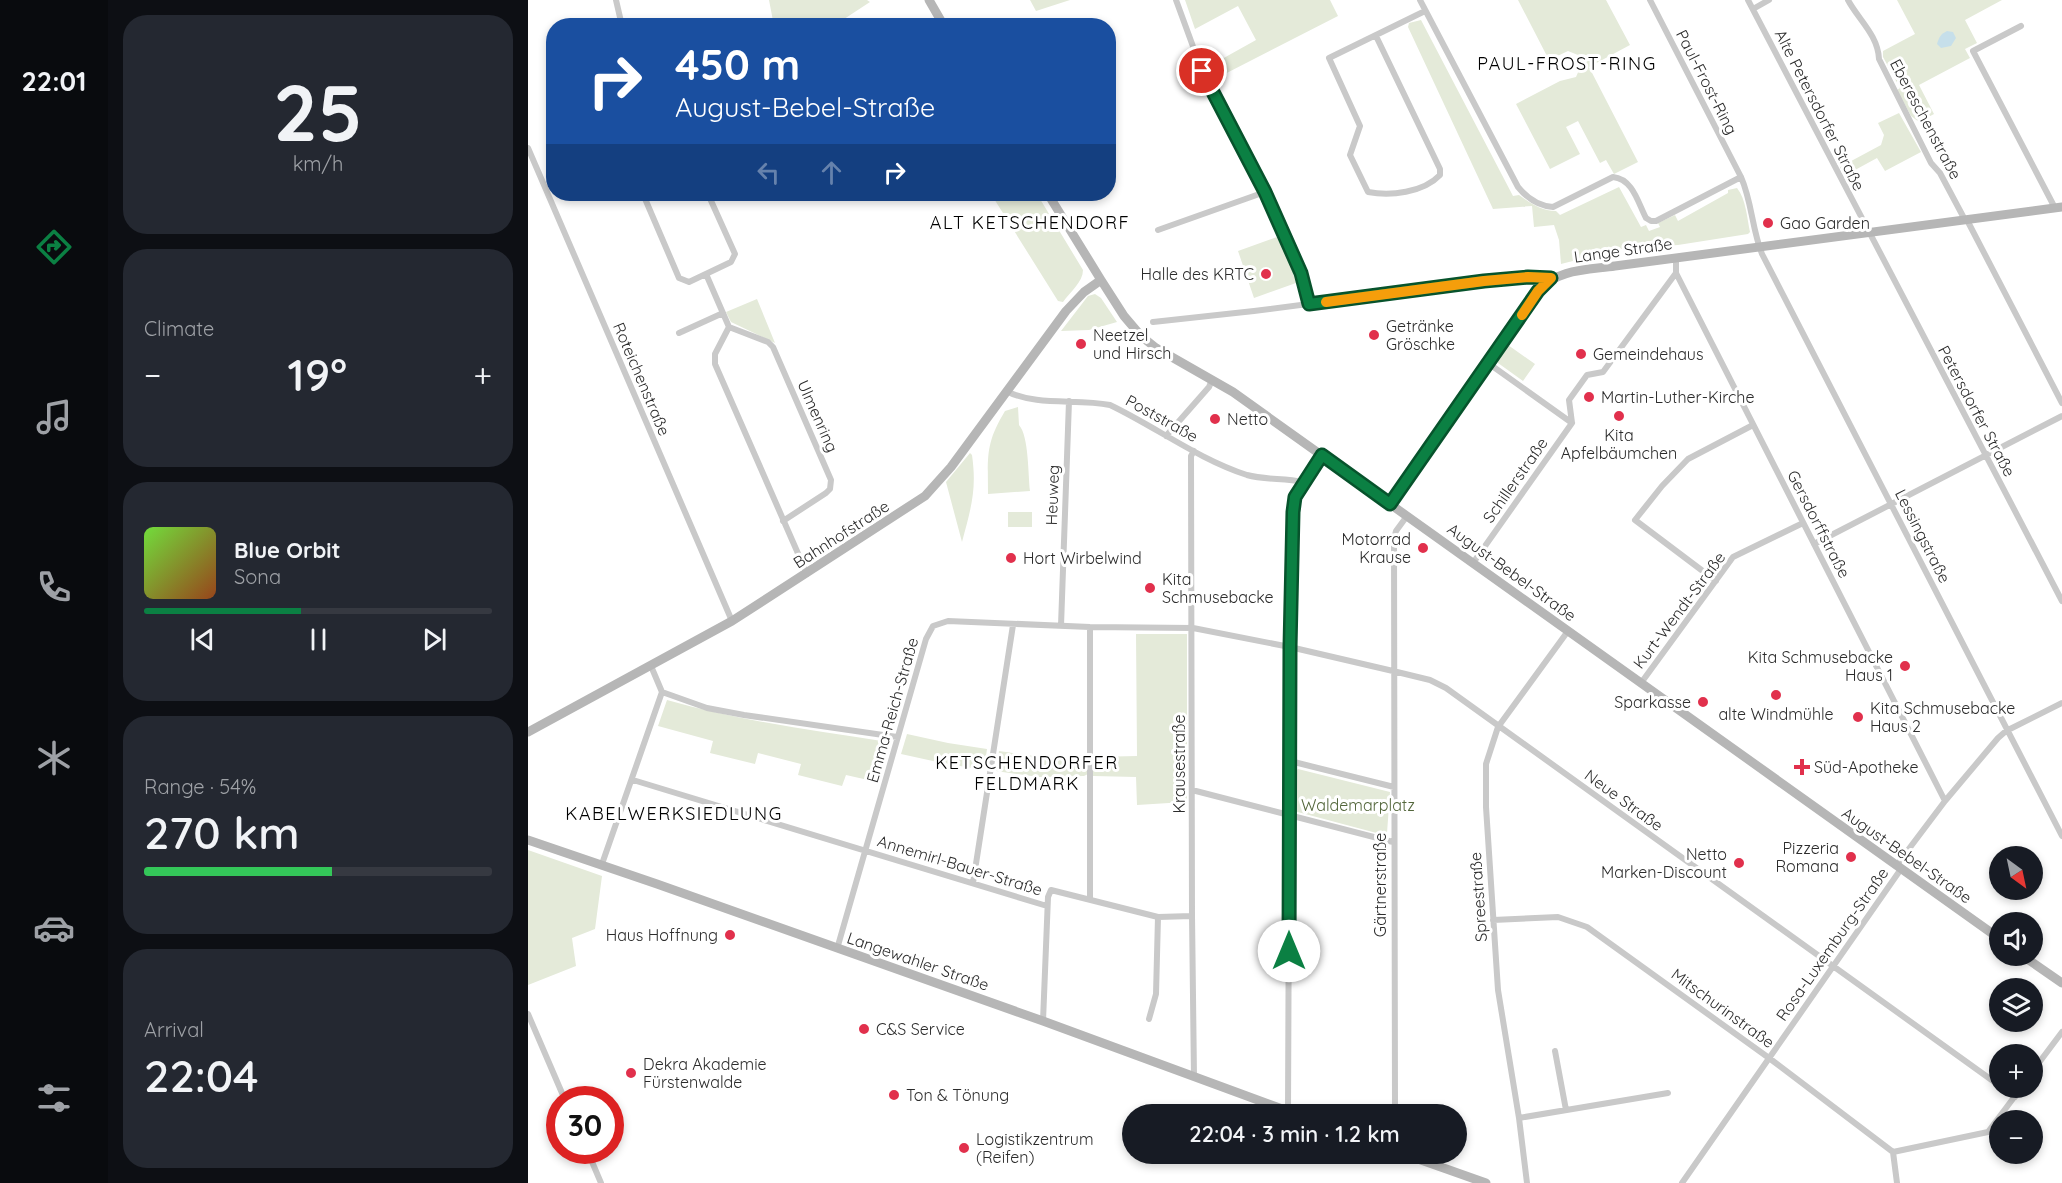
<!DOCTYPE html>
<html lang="en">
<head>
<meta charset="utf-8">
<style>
  body { margin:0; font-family:Quicksand,sans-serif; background:#242831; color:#f1f3f6; height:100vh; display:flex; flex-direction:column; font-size:22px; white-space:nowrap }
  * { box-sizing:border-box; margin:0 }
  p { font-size:20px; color:#9ea1a6 }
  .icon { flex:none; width:33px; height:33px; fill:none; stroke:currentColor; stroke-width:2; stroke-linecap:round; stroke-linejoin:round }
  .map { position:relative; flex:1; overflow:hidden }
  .side { display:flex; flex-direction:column; gap:15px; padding:15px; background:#0d0f14; width:420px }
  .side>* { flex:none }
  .hud { position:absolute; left:18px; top:18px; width:570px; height:183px; border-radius:24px; box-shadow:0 3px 9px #0003; background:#1a4fa0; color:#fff; overflow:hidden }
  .needle { width:39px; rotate:147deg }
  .fabs { position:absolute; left:1461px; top:846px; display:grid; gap:12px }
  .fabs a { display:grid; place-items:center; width:54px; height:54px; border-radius:50%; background:#171b24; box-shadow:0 3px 9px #0003; font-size:30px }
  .speed { position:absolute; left:18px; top:1086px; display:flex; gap:12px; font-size:30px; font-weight:700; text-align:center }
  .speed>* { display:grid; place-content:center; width:78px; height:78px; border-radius:50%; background:#171b24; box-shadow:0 3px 9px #0003; line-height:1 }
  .speed .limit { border:9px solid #d22; background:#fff; color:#111 }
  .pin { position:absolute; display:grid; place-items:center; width:51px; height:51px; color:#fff; margin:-26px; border:3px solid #fff; border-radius:50%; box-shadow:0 2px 6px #0007 }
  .me { position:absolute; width:66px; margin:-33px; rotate:0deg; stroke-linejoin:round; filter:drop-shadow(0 0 4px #0008) }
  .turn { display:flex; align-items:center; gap:21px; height:126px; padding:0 30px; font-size:27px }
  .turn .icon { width:78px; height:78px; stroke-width:2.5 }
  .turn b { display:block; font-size:42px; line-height:51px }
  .lanes { display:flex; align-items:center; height:57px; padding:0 30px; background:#0003; justify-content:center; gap:30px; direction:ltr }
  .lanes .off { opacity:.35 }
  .big { font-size:45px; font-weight:600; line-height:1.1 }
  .side .card { flex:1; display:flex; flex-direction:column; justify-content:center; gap:9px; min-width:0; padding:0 21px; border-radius:24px; background:#242831 }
  .side .dial { align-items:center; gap:0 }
  .dial b { font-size:78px; line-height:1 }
  .song { display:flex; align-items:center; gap:18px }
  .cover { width:72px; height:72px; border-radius:9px; background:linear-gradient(135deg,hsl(100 70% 55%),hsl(20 70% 35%)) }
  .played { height:6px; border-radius:3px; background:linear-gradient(90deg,#0b8043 45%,#363941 45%) }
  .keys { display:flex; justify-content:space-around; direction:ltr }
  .heat { display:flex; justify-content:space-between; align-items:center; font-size:33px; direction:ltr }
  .charge { height:9px; border-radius:4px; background:linear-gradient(90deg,#34c759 54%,#363941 0) }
  .trip { position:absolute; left:594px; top:1104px; width:345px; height:60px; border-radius:30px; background:#171b24; box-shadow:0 3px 9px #0003; font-weight:600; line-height:60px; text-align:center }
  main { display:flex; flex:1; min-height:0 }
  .tabs { display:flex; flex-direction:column; width:108px; justify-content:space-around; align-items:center; background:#090b0e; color:#9ea1a6 }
  .tabs .icon { width:42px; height:42px }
  .tabs .on { color:#0b8043 }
  .tabs b { font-size:27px; color:#f1f3f6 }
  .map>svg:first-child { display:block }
  .green { fill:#e4ead9 }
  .water { fill:#c6dfea }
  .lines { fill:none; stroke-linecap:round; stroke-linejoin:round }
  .street { stroke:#c9c9c9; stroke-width:6 }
  .secondary { stroke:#b6b6b6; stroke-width:9 }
  .route-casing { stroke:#07532c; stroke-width:15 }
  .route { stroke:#0b8043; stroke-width:10 }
  .slow { stroke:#f59e0b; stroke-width:10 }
  .poi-dot { fill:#e1304c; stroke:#fff; stroke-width:2 }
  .labels { text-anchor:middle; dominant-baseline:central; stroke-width:6; stroke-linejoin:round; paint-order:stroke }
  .street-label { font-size:16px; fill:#2c2c2c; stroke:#fff }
  .poi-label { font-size:16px; fill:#2c2c2c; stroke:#fff; text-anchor:start }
  .park-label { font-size:16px; fill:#53663b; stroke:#fff }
  .neighbourhood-label { font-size:18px; letter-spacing:1.5px; fill:#000; stroke:#fff }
</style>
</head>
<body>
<main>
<nav class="tabs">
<b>22:01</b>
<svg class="icon on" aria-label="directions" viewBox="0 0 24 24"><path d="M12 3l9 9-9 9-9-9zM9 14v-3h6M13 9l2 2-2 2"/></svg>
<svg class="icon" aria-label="music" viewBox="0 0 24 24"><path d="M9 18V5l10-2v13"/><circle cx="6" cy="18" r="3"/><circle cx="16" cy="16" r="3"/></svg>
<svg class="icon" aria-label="phone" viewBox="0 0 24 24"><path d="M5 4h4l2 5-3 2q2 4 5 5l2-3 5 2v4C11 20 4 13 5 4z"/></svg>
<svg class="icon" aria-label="climate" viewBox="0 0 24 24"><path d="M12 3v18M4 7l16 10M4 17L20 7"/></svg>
<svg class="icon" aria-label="car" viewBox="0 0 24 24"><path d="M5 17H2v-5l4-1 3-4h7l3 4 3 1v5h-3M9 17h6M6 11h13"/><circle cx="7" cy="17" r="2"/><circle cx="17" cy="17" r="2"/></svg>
<svg class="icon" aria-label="filters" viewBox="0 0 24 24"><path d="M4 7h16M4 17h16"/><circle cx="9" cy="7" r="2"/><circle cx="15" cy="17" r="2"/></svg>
</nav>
<section class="side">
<div class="card dial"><b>25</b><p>km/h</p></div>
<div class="card"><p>Climate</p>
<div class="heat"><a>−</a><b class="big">19°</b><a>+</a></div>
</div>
<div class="card">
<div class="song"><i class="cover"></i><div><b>Blue Orbit</b><p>Sona</p></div></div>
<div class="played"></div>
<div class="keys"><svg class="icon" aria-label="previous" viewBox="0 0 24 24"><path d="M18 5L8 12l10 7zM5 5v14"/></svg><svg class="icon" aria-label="pause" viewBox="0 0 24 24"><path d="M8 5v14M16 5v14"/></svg><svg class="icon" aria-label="next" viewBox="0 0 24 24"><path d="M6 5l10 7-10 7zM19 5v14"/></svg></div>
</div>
<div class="card"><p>Range · 54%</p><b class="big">270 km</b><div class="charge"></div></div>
<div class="card"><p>Arrival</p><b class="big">22:04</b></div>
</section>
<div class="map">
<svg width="1534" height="1183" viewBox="0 0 1534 1183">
  <rect width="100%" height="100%" fill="#fff"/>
  <path class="green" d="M241,0H339L342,2L307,25L246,26Z
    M502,0H542L508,11Z
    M657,0H802L810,16L687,79L685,64L728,40L710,6L667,29Z
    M990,0H1078L1102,45L1061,67L1110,162L1086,174L1078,160L1072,163L1050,121L1038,127L1052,154L1022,169L988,104L1032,81L1048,77L1054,63L1050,55L1040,51L1021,60Z
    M1369,0H1474L1437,20L1449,43L1437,49L1442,58L1391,85L1406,114L1391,122L1383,116L1369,90L1372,88L1355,57V51L1387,34Z
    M893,20L985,196L991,195C1002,203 1013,211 1028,211L1032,215L1091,187L1113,227L1118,225L1121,231L1132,227L1130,223L1147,215L1150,221L1200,193V190L1209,188C1218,199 1219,218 1222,232L1220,234L1150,245L1092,249L1033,264L1031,240L1026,225L1006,227L1004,206L965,209L880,27L881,23Z
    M1371,113L1393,152L1357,171L1349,158L1316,176L1312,167L1353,145L1356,135L1350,123Z
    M463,194H509L555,270C555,282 542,292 535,302L530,301Z
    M749,237L762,263L768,283L726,298L710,251Z
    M567,294L573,298L589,322L561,330L533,331L560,296Z
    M229,299L247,343L203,322L198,312Z
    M980,345L1007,364L995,381L970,363V360Z
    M490,407L491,425C501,436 500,475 502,491L460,494C460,457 457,444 477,411Z
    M442,453L444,455C449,490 443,508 434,542L418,482Z
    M480,512H504V527H480Z
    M608,634H659V800L657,802L609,805L608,777L565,776V757L609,756Z
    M139,700C211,721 285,730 360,742L349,782L318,775L314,786L270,775L273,764L230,753L227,764L182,753L185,741L130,726Z
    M379,734L420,743L459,749L456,770L414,763L373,754Z
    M471,751L513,757H556L559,759L560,774L556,776L510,777L468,771Z
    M770,769L862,792L859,833L856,835L766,811L765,773Z
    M0,850L74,876L67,929L44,938L48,966L0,985Z"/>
  <path class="water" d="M1419,31L1425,32L1428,38L1423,46L1413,48L1409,44C1411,37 1413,34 1419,31Z"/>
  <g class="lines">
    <path class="street" d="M88,0L94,26
      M648,0L674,71L726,169L773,273L781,304
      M892,0L990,187C999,198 1010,206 1025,207L1085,177C1105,179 1110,203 1118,218L1123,221H1128L1213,177
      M1122,0L1213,177C1224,202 1224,229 1234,254L1534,836
      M1220,0L1534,601
      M1320,0C1330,19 1350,35 1351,59L1403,163L1412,173L1437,220
      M1225,9L1241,0
      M1493,26L1445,51L1527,208
      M848,36L912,169V175C895,193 862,196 840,192L822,155L832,126L801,58L897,11
      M0,148L204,621
      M115,194L151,278L161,282L203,262L207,254L180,194
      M1439,220L1534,403
      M630,230L737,192
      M1148,258V273L1417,801
      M178,274L201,327
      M625,322L726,311L956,281L1000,277L1023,278
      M201,327L187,354V364L279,574
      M201,327L240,342L245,347L303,480L302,489L298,493L255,521
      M151,333L195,313
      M960,363L1044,423
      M478,391C510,407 548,398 582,405C628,427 670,459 719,475C737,480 756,478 775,482
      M638,436L681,387L684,380
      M666,451L663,456L664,916L666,1077
      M1286,544L1534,416
      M945,563L1044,423L1041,400L1059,375L1075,372L1148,273
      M1188,581L1107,520L1134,486L1160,459L1225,425
      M533,626L541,401
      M562,627V899
      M1113,683L1205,557L1275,523
      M134,692L179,708L216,715L369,737
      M762,761L866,787
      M105,780L519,906
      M664,790L865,842
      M74,864L134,692L123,666
      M1368,866L1417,801L1470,738L1478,731L1534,703
      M445,883L485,625
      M965,920L1030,917L1059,927L1241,1058L1365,1152L1369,1183
      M309,949L398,639L405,626L420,621L562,627L665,628L762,647L865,671L902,680L918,688L1472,1086
      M0,1014L37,1100
      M621,1019L628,994L630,917
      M515,1021L520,897L523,890L630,917L664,916
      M1027,1051L1038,1110
      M1504,1072L1534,1032
      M1474,1088L1487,1097
      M760,1112L762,647L765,512L767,497L794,455
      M867,1114L866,539L868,531L879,516
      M991,1118L1140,1093
      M59,1150L73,1183
      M1365,1152L1460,1132L1493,1088
      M999,1183L991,1118L970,990L958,807V764L970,727L1040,631
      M1154,1183L1373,869"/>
    <path class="secondary" d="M401,0L416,26
      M520,194L573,280L596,316L613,336L628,348L705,392L726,407L1472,939
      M862,504L1010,291C1029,269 1059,270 1087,266L1534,207
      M0,732L204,621L397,496L423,467L538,311L556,292L573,280
      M0,840L129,884L515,1021L768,1114
      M1495,956L1534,983
      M876,1154L958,1183"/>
  </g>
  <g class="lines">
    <defs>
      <path id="route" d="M674,71L737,192L773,273L781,304L956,281L1000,277L1023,278L1010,291L862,504L794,455L767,497L765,512L762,647L761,951"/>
    </defs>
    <use href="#route" class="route-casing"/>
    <use href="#route" class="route"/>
    <path class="slow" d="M798,302L956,281L1000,277L1023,278L1010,291L994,315"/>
  </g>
  <g class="poi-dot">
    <circle cx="1240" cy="223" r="6"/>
    <circle cx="738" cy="274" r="6"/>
    <circle cx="846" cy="335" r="6"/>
    <circle cx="553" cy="344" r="6"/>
    <circle cx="1053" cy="354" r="6"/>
    <circle cx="1061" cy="397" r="6"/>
    <circle cx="1091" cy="416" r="6"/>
    <circle cx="687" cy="419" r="6"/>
    <circle cx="895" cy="548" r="6"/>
    <circle cx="483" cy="558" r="6"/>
    <circle cx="622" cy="588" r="6"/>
    <circle cx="1377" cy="666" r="6"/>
    <circle cx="1248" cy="695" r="6"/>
    <circle cx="1175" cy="702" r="6"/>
    <circle cx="1330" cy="717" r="6"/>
    <path d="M1271 758h6v6h6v6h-6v6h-6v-6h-6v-6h6z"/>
    <circle cx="1323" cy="857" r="6"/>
    <circle cx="1211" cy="863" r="6"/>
    <circle cx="202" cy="935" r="6"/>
    <circle cx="336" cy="1029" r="6"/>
    <circle cx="103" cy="1073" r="6"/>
    <circle cx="366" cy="1095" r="6"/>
    <circle cx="436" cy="1148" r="6"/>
  </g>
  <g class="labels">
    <g class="street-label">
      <text transform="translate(1179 82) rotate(63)">Paul-Frost-Ring</text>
      <text transform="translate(1292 110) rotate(63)">Alte Petersdorfer Straße</text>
      <text transform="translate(1398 119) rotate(62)">Ebereschenstraße</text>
      <text transform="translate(1095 250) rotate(-8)">Lange Straße</text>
      <text transform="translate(114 379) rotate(67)">Roteichenstraße</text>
      <text transform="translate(1449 411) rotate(62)">Petersdorfer Straße</text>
      <text transform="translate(290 416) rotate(66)">Ulmenring</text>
      <text transform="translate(634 418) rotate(29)">Poststraße</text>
      <text transform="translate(987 480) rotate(-55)">Schillerstraße</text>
      <text transform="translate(524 495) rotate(-88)">Heuweg</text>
      <text transform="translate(1291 524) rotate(63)">Gersdorffstraße</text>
      <text transform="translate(313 534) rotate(-33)">Bahnhofstraße</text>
      <text transform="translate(1395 536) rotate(63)">Lessingstraße</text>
      <text transform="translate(984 572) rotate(36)">August-Bebel-Straße</text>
      <text transform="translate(1151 610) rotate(-53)">Kurt-Wendt-Straße</text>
      <text transform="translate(364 710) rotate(-74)">Emma-Reich-Straße</text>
      <text transform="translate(651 764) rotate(-90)">Krausestraße</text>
      <text transform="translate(1096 800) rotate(36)">Neue Straße</text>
      <text transform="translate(1379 855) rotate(35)">August-Bebel-Straße</text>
      <text transform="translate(432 865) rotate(17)">Annemirl-Bauer-Straße</text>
      <text transform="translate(852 885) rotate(-90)">Gärtnerstraße</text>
      <text transform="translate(950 897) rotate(-94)">Spreestraße</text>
      <text transform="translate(1304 944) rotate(-55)">Rosa-Luxemburg-Straße</text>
      <text transform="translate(390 961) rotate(19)">Langewahler Straße</text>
      <text transform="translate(1195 1008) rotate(36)">Mitschurinstraße</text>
    </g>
    <g class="poi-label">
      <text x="1252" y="223">Gao Garden</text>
      <text x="726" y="274" text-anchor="end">Halle des KRTC</text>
      <text x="858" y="326">Getränke<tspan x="858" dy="18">Gröschke</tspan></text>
      <text x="565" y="335">Neetzel<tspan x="565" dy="18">und Hirsch</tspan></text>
      <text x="1065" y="354">Gemeindehaus</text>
      <text x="1073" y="397">Martin-Luther-Kirche</text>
      <text x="699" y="419">Netto</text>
      <text x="1091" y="435" text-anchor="middle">Kita<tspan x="1091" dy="18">Apfelbäumchen</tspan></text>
      <text x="883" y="539" text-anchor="end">Motorrad<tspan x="883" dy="18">Krause</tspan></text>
      <text x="495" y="558">Hort Wirbelwind</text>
      <text x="634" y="579">Kita<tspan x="634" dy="18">Schmusebacke</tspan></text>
      <text x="1365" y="657" text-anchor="end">Kita Schmusebacke<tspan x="1365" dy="18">Haus 1</tspan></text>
      <text x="1163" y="702" text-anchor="end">Sparkasse</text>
      <text x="1342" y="708">Kita Schmusebacke<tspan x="1342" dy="18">Haus 2</tspan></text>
      <text x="1248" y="714" text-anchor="middle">alte Windmühle</text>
      <text x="1286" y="767">Süd-Apotheke</text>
      <text x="1311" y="848" text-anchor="end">Pizzeria<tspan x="1311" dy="18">Romana</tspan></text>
      <text x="1199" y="854" text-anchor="end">Netto<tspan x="1199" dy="18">Marken-Discount</tspan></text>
      <text x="190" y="935" text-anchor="end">Haus Hoffnung</text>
      <text x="348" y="1029">C&amp;S Service</text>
      <text x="115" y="1064">Dekra Akademie<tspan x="115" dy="18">Fürstenwalde</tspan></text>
      <text x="378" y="1095">Ton &amp; Tönung</text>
      <text x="448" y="1139">Logistikzentrum<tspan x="448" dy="18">(Reifen)</tspan></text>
    </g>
    <g class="park-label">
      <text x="830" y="805">Waldemarplatz</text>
    </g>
    <g class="neighbourhood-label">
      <text x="1039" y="63">PAUL-FROST-RING</text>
      <text x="502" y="222">ALT KETSCHENDORF</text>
      <text x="499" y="762">KETSCHENDORFER<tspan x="499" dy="21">FELDMARK</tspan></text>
      <text x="146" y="813">KABELWERKSIEDLUNG</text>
    </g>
  </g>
</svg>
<div class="fabs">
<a><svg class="needle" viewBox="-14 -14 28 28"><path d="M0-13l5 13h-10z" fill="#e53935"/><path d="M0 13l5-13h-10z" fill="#9ea1a6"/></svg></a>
<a><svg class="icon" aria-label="sound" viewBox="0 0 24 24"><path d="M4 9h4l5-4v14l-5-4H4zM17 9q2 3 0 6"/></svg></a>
<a><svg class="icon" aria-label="layers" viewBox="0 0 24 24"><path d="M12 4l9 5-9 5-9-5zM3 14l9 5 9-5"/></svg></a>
<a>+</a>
<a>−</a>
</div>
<div class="speed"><div class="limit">30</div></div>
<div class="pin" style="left:674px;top:71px;background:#d93025"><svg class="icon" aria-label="arrive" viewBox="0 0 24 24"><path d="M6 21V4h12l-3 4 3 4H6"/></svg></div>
<svg class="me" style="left:761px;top:951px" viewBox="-20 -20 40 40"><circle r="19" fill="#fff"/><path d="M0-13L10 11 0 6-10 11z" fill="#0b8043"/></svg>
<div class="trip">22:04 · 3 min · 1.2 km</div>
<div class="hud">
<div class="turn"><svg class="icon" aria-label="right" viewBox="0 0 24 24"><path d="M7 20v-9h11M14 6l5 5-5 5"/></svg><div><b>450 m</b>August-Bebel-Straße</div></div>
<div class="lanes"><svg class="icon off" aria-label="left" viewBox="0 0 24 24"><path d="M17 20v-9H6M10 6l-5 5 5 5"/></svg><svg class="icon off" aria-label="ahead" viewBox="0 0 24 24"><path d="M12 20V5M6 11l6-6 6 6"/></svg><svg class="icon" aria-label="right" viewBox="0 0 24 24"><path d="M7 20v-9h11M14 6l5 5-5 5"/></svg></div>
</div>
</div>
</main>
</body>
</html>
